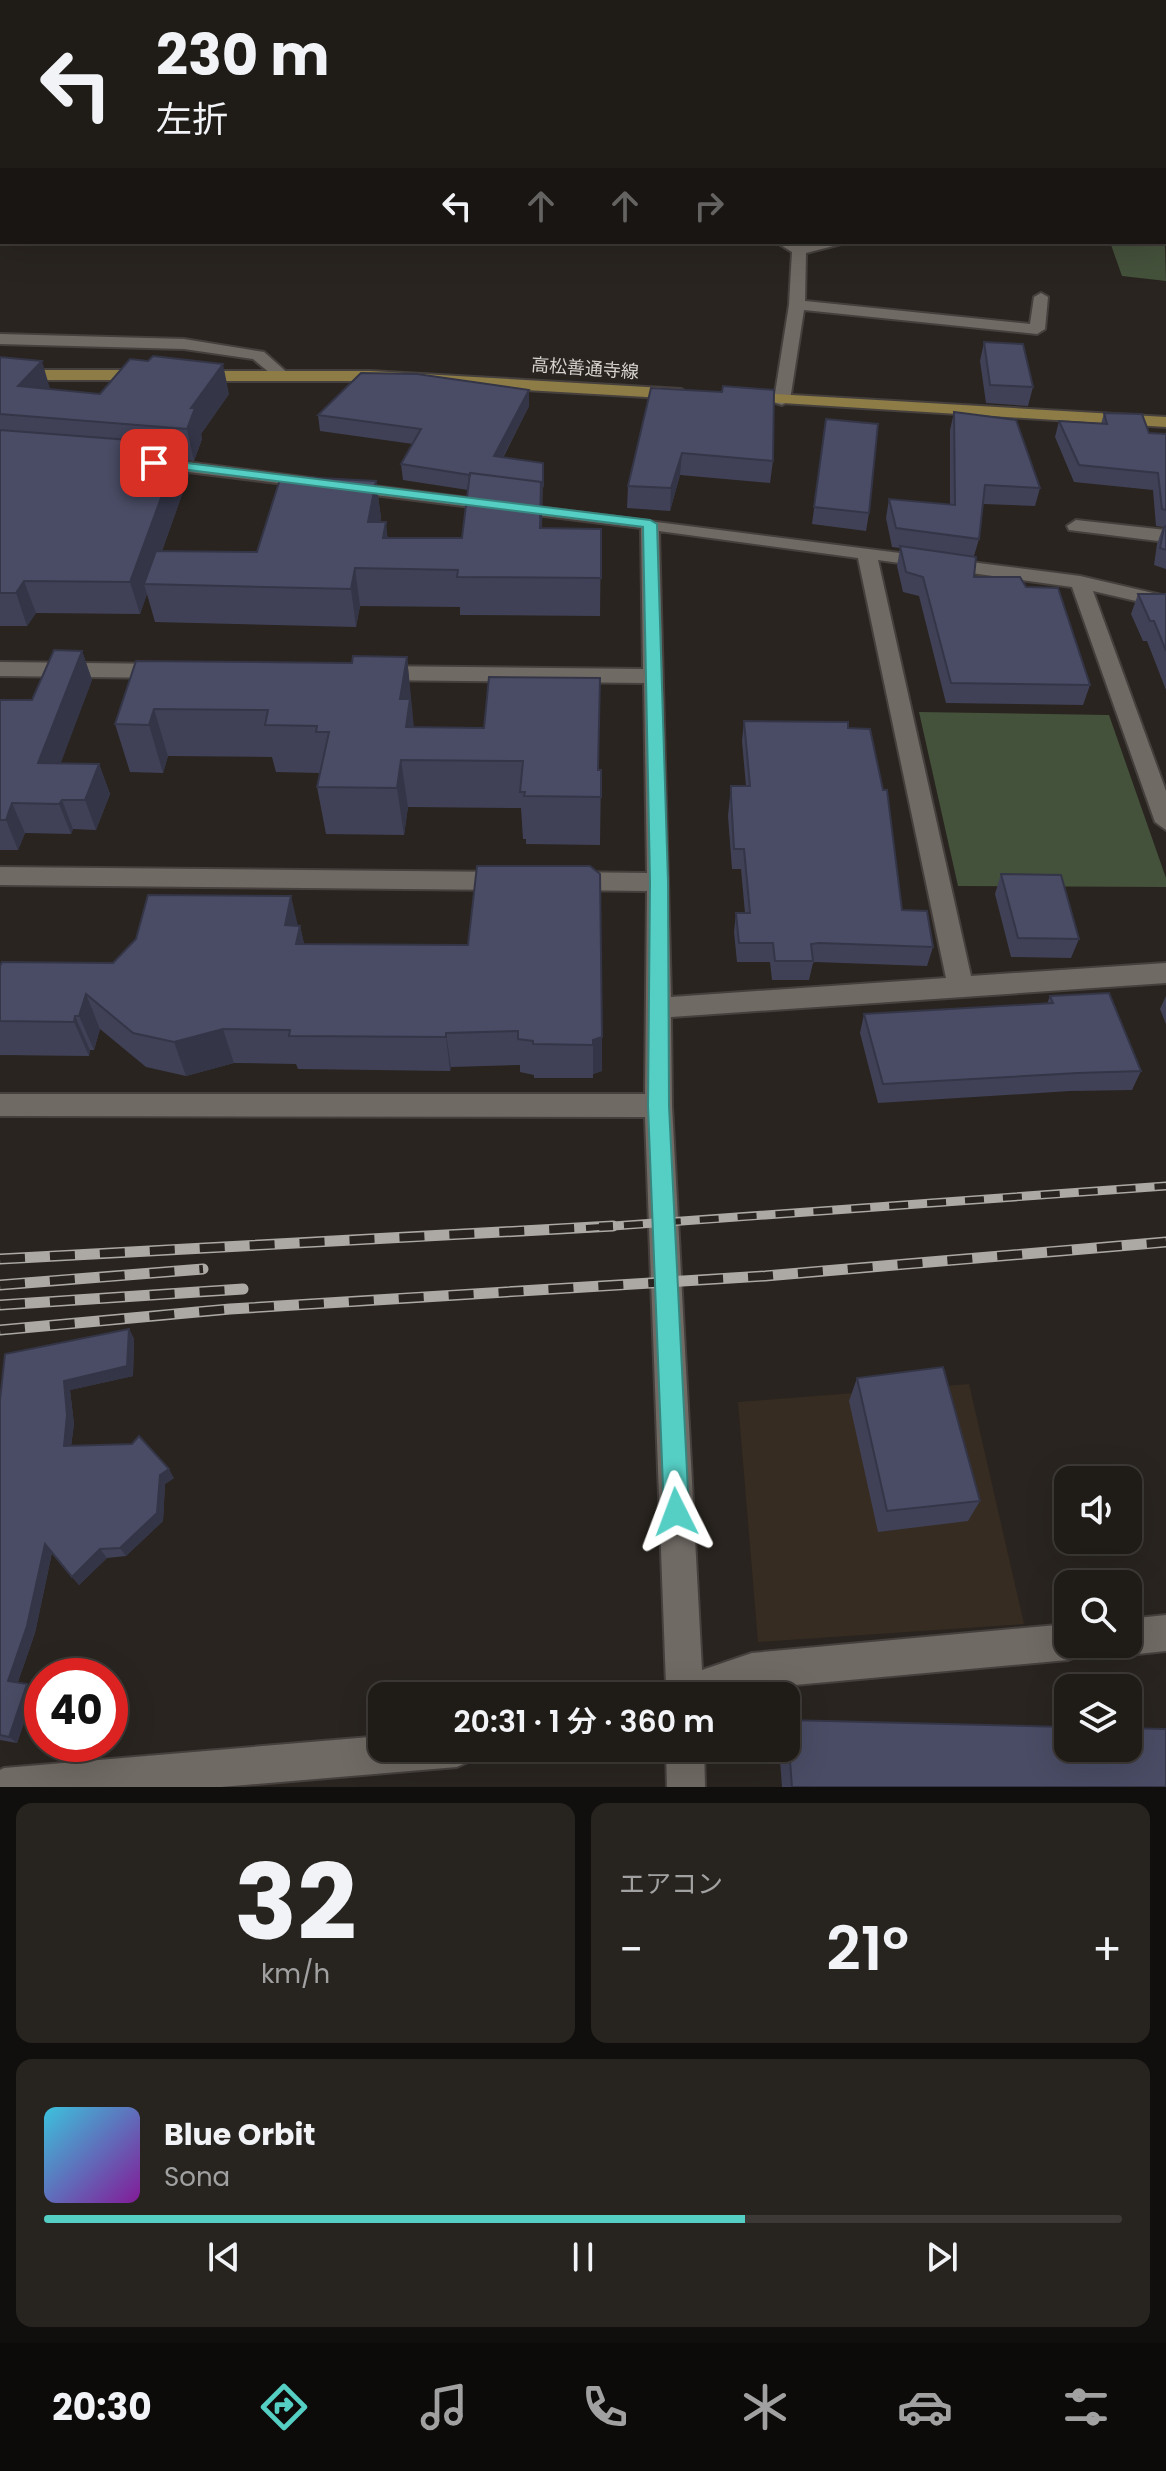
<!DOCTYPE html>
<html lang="ja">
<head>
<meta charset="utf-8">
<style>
  body { margin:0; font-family:Poppins,"Noto Sans JP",sans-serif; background:#272420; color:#f1f3f6; height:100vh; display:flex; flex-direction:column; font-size:30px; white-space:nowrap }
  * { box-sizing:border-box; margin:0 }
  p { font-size:26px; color:#a1a1a1 }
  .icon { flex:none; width:44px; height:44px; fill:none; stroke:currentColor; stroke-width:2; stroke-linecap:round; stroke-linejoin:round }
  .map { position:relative; height:1787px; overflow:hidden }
  .panel { display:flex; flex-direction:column; gap:16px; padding:16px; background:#110f0d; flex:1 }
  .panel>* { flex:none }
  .top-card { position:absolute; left:0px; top:0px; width:1166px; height:244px; box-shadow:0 8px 32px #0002,0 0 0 2px #3c3936; background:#1f1b17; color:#f1f3f6; overflow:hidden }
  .buttons { position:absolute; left:1054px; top:1466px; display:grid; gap:16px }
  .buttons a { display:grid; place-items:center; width:88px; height:88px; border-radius:16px; background:#1f1b17; box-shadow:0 8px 32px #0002,0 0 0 2px #3c3936; font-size:40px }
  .speed { position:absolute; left:24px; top:1658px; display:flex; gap:16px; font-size:40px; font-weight:700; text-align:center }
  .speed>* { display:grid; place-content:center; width:104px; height:104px; border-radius:50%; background:#1f1b17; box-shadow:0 8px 32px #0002,0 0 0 2px #3c3936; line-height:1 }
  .speed .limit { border:12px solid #d22; background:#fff; color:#111 }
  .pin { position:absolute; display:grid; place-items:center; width:68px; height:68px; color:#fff; margin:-34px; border-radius:16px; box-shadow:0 4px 12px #0006 }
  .me { position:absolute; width:88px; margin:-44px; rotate:357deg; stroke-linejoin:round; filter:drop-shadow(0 0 6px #0008) }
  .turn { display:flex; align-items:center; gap:28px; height:168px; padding:0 24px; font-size:36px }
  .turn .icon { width:104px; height:104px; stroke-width:2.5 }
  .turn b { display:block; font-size:56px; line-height:68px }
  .lanes { display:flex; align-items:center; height:76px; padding:0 24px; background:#0003; justify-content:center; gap:40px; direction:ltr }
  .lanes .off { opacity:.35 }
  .big { font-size:60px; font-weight:600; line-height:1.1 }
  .panel .widget { flex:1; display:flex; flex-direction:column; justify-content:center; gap:12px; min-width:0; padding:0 28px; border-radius:16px; background:#272420 }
  .panel .dial { align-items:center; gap:0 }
  .dial b { font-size:104px; line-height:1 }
  .song { display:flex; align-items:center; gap:24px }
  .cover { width:96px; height:96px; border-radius:12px; background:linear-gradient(135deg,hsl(190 70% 55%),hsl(290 70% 35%)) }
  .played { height:8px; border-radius:4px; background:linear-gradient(90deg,#55cec4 65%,#3c3936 65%) }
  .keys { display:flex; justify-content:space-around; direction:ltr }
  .heat { display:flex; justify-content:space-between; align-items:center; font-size:44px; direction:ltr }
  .panel .tiles { flex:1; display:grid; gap:16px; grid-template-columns:1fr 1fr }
  .widget:last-child { grid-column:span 2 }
  .trip { position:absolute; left:368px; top:1682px; width:432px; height:80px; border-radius:16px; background:#1f1b17; box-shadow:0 8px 32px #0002,0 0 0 2px #3c3936; font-weight:600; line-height:80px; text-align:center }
  .tabs { display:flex; height:128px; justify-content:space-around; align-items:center; background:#0c0b09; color:#a1a1a1 }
  .tabs .icon { width:56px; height:56px }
  .tabs .selected { color:#55cec4 }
  .tabs b { font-size:36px; color:#f1f3f6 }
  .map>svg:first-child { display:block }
  .built { fill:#362c22 }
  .green { fill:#44513b }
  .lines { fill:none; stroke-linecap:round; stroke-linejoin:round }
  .minor-casing { stroke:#45403d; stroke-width:4 }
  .major-casing { stroke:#45403d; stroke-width:4 }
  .minor { fill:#706a64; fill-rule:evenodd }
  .major { fill:#8d7c46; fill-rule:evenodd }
  .rail-far1-casing { stroke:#aca8a4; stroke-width:9 }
  .rail-casing { stroke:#aca8a4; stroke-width:11 }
  .rail-far1 { stroke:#29241f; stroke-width:6; stroke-dasharray:19; stroke-linecap:butt }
  .rail { stroke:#29241f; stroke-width:8; stroke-dasharray:25; stroke-linecap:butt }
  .wall { fill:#404157 }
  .shaded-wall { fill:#343547 }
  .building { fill:#4a4c65; stroke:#343547; stroke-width:2 }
  .route { fill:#55cec4; stroke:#37867f; stroke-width:2 }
  .labels { text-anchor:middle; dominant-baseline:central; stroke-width:8; stroke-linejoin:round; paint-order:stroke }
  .far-street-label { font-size:18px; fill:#d7d3d0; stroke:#29241f }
</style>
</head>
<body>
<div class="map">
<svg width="1166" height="1787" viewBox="0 0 1166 1787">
  <rect width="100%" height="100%" fill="#29241f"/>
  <path class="built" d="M969,1384L1024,1624L758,1642L738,1402Z"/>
  <path class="green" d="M0,0H775L2,2L0,204Z
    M1164,216L1166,281L1122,276L1110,242H1164Z
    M919,712L1109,715L1166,878V887L958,886Z"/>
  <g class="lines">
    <defs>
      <path id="minor" d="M1164,157H1166V165H1164Z
        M776,242L801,245L849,242L806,253L805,301L1030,324L1034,297L1041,293L1048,297L1045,329L1037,334L804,310L790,400L782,405L776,403L774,400L789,305L792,252Z
        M0,334L184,339L264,352L291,376L277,379L253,359L184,349L0,344Z
        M154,458L1080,576L1166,596V608L1093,591L1166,791V830L1155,822L1072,587L878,560L971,976L1166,963V983L671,1017L672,1106L702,1670L752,1653L1068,1624V1644H1085L1081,1655L1068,1660L752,1689L732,1696H662L666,1685L645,1117L0,1116V1094H645L647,891L566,890L558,887L554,881L558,875L566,872L647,873L644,683L375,680L365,673L375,666L643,669L641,528L148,467L145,463ZM659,531L858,558L946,978L671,997Z
        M1076,520L1166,530V542L1069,530L1067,526Z
        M0,662L167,664L177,671L167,678L0,676Z
        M0,867L506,872L514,875L518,881L514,887L506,890L0,885Z
        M1166,1615V1651L1128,1655L1116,1649L1113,1644H1128V1619Z
        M382,1736V1748H476L470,1761L457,1767L221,1787H0V1770L4,1768Z
        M666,1748H704L705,1787H667Z"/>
      <path id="major" d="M0,370H150L158,375L150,380H0Z
        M370,371L681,389L689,394L681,399L370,381H194L186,376L194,371Z
        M742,392L1166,417V427L736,400V394Z"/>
    </defs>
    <use href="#minor" class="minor-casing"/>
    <use href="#major" class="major-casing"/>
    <use href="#minor" class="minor"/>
    <use href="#major" class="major"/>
    <defs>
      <path id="rail-far1" d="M586,1228L1166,1186"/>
      <path id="rail" d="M0,1259L613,1226
        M0,1285L203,1269
        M0,1305L243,1289
        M0,1330L230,1309L765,1276L1166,1242"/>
    </defs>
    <use href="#rail-far1" class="rail-far1-casing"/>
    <use href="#rail" class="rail-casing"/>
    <use href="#rail-far1" class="rail-far1"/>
    <use href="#rail" class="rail"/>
  </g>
  <path class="wall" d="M984,342L1033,387L1028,406L986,403L980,361Z
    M0,357L50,389L100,394H229L201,434L202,439L194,461L185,460L189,475L162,551L257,552L376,481L381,518L380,522L388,538H462L468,490L403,480L401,464L413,444L320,431L318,415L529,406L503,458L543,463L542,529H601L600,616L460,615V607L360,606L356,627L155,622L147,594L140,614L36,613L27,626H0Z
    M651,388L773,461L770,483L680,475L670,511L627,508L628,486Z
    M954,412L1040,488L1035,506L983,504L979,539L974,556V577L1090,685L1083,705L946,703L919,596L903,592L897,566L900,548L892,547L886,518L889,499L950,505V430Z
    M1104,413L1149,433L1166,434V569L1154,565L1157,544L1163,527L1156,526L1153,490L1074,482L1055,437L1059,421L1101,424Z
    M826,419L869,513L866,531L812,524Z
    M1138,594H1166V690L1147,641H1143L1131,614Z
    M82,651L92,680L60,763L99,764L110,794L96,830L73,829L71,834L25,833L18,850H0V700H32Z
    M407,657L413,727L484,728L601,770L600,845L526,844V839H523L521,808L408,807L404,835L326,834L317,787L320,773L276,772L272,757L168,756L163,773L130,772L115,724L136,661L352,663Z
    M744,721L848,728L902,910L933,947L927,966L815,962L813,963L809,980H772L770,962H737L734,932L736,913H745L741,869H732L728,816L731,786H746L742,741Z
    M1001,874L1079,939L1071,958L1011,957L995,894Z
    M300,926L304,944L602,1037V1071L593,1074V1078H534V1075L520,1072V1065L451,1067L450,1071L298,1069L296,1064L234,1063L186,1076L146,1067L100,1029L94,1050H90L89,1056L0,1055V966L113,963Z
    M1050,996L1141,1071L1132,1090L1070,1091L878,1103L860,1033L864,1014L1047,1004Z
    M1166,996V1024L1160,1009Z
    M129,1329L134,1339L133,1376L70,1390L74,1424L71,1446L174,1478L165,1484L163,1521L126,1556L107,1558L79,1585L52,1553L35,1633L18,1682L27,1684L35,1691L17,1743L0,1740V1400Z
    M857,1378L980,1501L968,1521L878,1532L849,1401Z
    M787,1720L1166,1787H782L779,1748H786V1723Z"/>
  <path class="shaded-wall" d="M42,361L51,392L18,386Z
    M223,364L229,394L201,434L202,439L194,461L187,429L191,408Z
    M529,390V406L495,472L494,456Z
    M181,444L189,475L150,584H144L147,594L140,614L130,582Z
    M682,453L680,475L670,511L671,488Z
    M376,481L381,518L373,560L368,522Z
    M541,482L542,519L541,566L540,528Z
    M386,522L390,560L383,538Z
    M355,568L360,606L356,627L351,589Z
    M24,581L36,613L27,626L16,593Z
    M82,651L92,680L50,792L38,763Z
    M407,657L416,747L414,760L400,699Z
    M154,709L168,756L163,773L149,725Z
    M401,760L408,807L404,835L397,788Z
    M99,764L110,794L96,830L85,800Z
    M62,800L73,829L71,834L59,804Z
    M12,803L25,833L18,850L6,820Z
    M291,896L299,930L300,926L308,960L285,925Z
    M86,994L100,1029L94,1050L79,1016Z
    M75,1016L90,1050L89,1056L74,1022Z
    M223,1029L234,1063L186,1076L174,1042Z
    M446,1033L451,1067L450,1071L446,1037Z
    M602,1037V1071L593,1074V1078V1040Z
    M129,1329L134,1339L133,1376L70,1390L74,1424L70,1455L64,1446V1381Z
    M169,1469L174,1478L165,1484L163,1521L126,1556L120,1548L160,1475Z
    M45,1544L52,1552L35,1633L16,1687L8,1681Z
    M100,1549L107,1558L79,1585L72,1577Z
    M27,1684L35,1691L17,1743L9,1737Z"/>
  <path class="building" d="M984,342L1023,344L1033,387L990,385Z
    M153,356L223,364L191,408H195L187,429L0,414V357L42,361L18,386L100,394L130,359L148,361Z
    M361,373L417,374L529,390L494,456L543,463V486L541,485V482L470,473V475L401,464L421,429L318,415Z
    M723,386L774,390L773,461L682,453L671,488L628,486L651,388L722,392Z
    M954,412L1016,420L1040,488L985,485L979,539L896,528L889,499L955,505Z
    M1104,413L1142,414L1149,433L1166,434V510L1162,509L1158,473L1079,465L1059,421L1107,424Z
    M826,419L878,424L869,513L814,507Z
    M0,430L181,444L130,582L24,581L16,593H0Z
    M470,473L541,482L540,528L601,529V578L457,577L458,570L355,568L351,589L144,584L156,551L257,552L281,476L376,481L368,522H386L383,538H462Z
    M1166,526V550L1160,548L1164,527Z
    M900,546L976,557L974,577H1020L1026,587L1058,588L1090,685L951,683L923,577L906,572Z
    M1138,594H1166V651L1154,621H1150Z
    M54,650L82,651L38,763L99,764L85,800H62L59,804L12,803L6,820H0V700H32Z
    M353,656L407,657L400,699H410L406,727L484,728L489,677L600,678L598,770H601V797L524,796L525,792H520L523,761L401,760L397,788L317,787L329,732H316L317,726L265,725L268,710L154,709L149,725L115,724L136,661L352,663Z
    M744,721L848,722V728L870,729L883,790H887L902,910L927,911L933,947L819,943L811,944L813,961H775L773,943H739L736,913H750L744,849H734L731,796V786H750Z
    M477,866H590L600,874L602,1037L593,1040V1045L533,1044V1041L518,1039V1031L446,1033V1037L289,1036L290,1030L223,1029L174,1042L133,1033L86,994L79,1016H75L74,1022L0,1021V966L2,962L113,963L136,939L148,895L291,896L285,925L300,926L296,944L468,945Z
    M1001,874L1061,875L1079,939L1018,938Z
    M1109,993L1141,1071L1078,1073L883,1084L864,1014L1053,1003L1050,996Z
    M129,1329L127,1366L64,1381L67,1415L64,1446L132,1444L139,1436L169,1469L160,1475L157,1513L120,1548L100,1549L72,1577L45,1544L27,1626L8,1681L27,1684L9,1737L0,1735V1400L5,1354Z
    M943,1367L980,1501L887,1511L857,1378Z
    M787,1720L1068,1727V1748H1128V1728L1166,1729V1787H792Z"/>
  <path class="route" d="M154,459L650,520L657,524L668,882L669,1106L689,1512L685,1521L676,1524L667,1521L664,1512L648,1106L650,882L643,527L149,465V460Z"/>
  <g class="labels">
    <g class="far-street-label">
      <text transform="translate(585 368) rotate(4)">高松善通寺線</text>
    </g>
  </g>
</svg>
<div class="buttons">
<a><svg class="icon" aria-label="sound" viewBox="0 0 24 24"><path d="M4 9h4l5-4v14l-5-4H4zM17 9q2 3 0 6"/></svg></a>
<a><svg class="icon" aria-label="search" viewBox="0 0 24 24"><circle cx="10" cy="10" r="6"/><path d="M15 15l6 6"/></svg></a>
<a><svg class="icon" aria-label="layers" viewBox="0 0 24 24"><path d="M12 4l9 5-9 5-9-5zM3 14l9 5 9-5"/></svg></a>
</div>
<div class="speed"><div class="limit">40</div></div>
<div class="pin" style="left:154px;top:463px;background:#d93025"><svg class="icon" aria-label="arrive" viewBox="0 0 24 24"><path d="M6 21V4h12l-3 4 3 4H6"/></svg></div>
<svg class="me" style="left:676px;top:1512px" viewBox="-20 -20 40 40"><path d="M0-17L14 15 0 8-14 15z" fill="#55cec4" stroke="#fff" stroke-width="4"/></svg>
<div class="trip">20:31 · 1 分 · 360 m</div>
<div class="top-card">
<div class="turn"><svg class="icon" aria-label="left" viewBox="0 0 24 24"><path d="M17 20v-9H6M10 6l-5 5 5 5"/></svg><div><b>230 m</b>左折</div></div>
<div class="lanes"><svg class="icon" aria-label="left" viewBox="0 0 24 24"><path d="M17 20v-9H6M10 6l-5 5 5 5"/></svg><svg class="icon off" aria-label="ahead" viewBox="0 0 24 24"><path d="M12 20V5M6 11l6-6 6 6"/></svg><svg class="icon off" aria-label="ahead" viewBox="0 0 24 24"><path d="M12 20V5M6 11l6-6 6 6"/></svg><svg class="icon off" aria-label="right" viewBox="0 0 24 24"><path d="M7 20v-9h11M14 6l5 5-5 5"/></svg></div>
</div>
</div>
<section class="panel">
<div class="tiles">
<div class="widget dial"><b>32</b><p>km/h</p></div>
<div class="widget"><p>エアコン</p>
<div class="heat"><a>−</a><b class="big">21°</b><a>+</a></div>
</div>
<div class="widget">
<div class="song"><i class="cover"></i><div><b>Blue Orbit</b><p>Sona</p></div></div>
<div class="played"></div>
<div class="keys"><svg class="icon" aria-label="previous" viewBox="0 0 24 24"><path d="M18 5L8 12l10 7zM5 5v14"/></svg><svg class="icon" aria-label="pause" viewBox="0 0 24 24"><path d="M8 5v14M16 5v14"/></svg><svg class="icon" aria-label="next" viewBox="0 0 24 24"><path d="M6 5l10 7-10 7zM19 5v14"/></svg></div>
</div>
</div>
</section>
<nav class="tabs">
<b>20:30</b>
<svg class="icon selected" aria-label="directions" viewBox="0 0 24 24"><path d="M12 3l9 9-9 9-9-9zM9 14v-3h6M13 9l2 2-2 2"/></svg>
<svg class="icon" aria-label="music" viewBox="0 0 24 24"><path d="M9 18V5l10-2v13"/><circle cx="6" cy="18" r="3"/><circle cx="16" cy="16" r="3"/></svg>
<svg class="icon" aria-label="phone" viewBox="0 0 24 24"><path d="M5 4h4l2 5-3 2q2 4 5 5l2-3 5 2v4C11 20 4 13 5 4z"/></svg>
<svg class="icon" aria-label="climate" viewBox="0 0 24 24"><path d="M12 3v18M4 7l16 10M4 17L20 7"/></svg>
<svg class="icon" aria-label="car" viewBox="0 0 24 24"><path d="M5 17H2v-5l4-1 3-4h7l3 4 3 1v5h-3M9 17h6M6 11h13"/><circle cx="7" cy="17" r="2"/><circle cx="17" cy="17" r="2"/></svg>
<svg class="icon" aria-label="filters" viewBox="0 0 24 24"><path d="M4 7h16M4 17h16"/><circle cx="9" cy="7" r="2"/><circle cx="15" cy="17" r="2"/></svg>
</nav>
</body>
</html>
